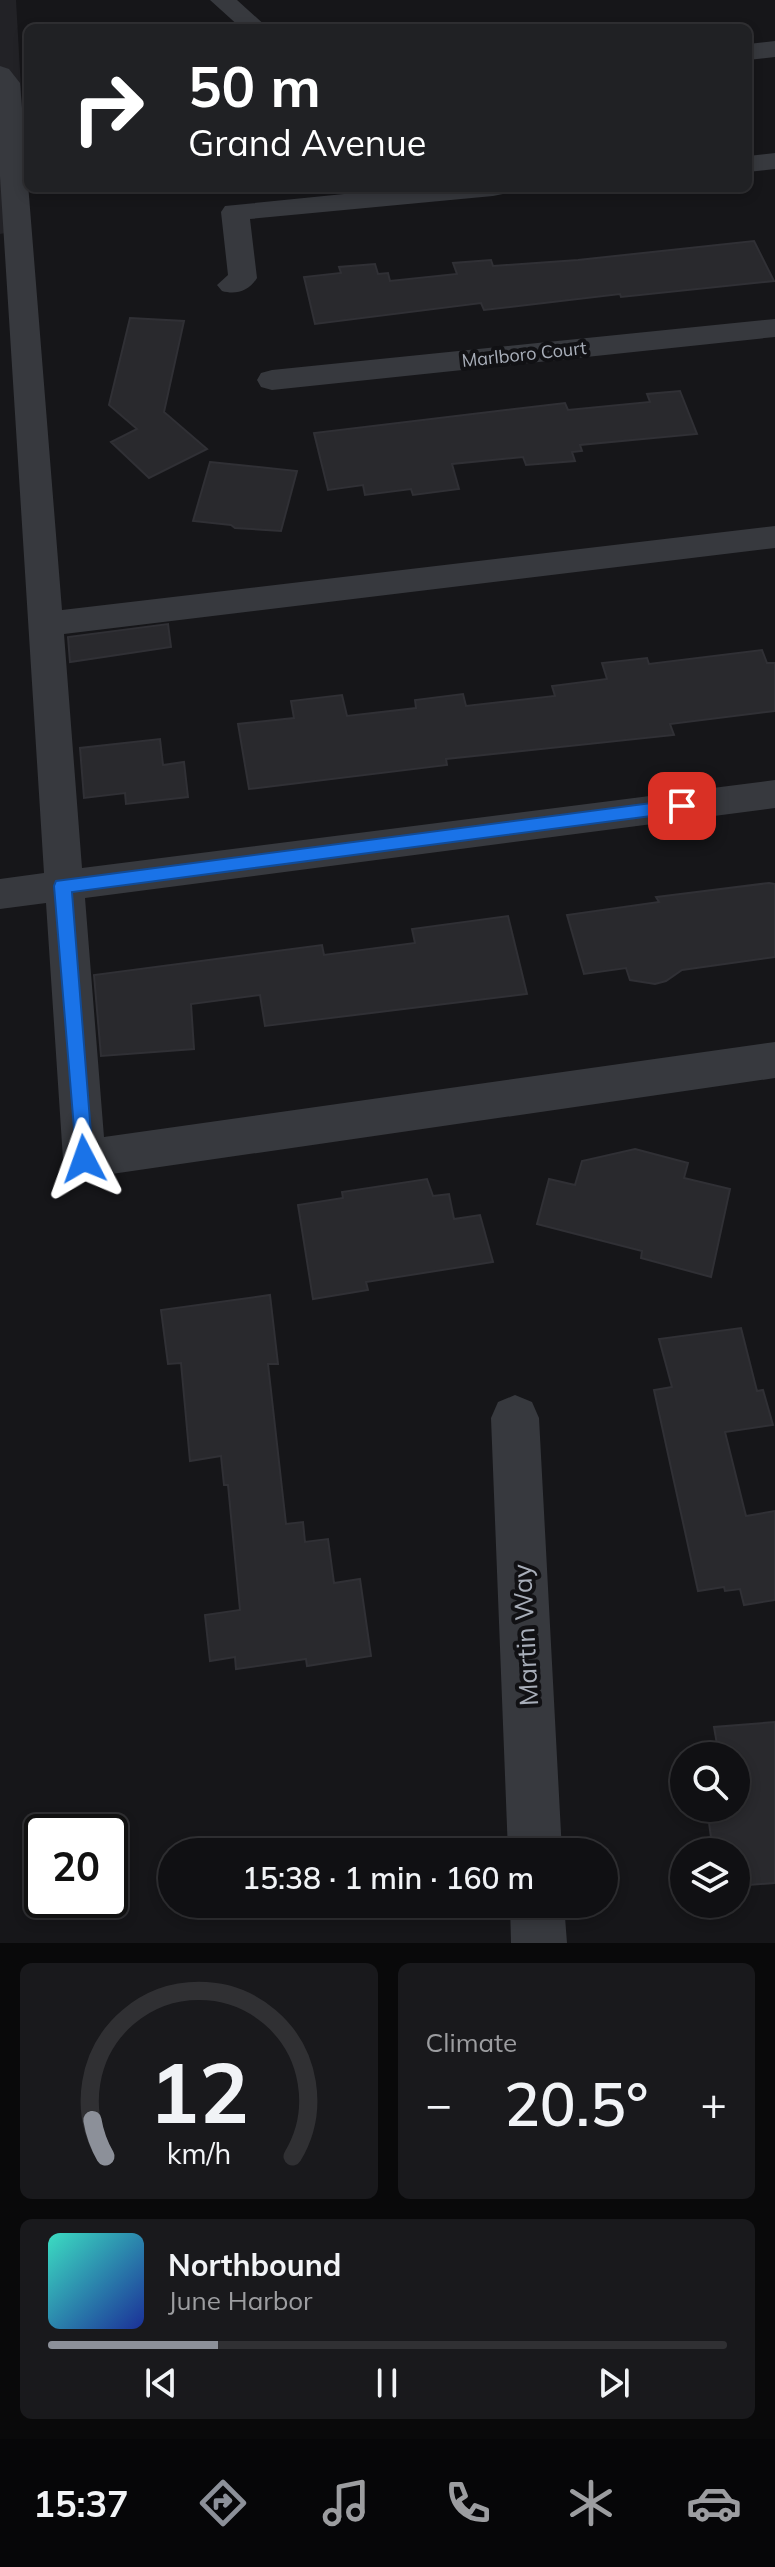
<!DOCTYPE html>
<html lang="en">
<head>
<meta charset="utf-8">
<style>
  body { margin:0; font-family:Mulish,sans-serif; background:#19191c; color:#f1f3f6; height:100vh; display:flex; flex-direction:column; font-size:30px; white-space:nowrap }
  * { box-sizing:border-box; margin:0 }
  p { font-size:26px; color:#9c9da0 }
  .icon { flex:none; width:44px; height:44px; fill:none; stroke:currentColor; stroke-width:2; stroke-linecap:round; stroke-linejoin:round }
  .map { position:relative; height:1943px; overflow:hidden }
  .details { display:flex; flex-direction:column; gap:20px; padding:20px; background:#09090a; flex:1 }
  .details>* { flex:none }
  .hud { position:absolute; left:24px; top:24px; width:728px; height:168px; border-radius:12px; box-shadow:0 4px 12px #0003,0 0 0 2px #303033; background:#202124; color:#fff; overflow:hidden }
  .controls { position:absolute; left:670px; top:1742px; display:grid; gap:16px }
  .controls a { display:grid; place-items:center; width:80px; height:80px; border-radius:50%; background:#101013; box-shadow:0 4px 12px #0003,0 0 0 2px #303033; font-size:40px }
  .speed { position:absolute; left:24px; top:1814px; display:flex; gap:16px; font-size:40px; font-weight:700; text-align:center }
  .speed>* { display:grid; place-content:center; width:104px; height:104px; border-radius:50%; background:#101013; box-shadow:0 4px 12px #0003,0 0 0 2px #303033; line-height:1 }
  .speed .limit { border:4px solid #111; border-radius:12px; background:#fff; color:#111 }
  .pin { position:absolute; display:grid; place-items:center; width:68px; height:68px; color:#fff; margin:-34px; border-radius:16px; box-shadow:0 4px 12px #0006 }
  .me { position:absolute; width:88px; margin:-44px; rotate:356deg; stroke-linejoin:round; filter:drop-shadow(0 0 6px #0008) }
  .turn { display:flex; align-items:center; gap:28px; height:168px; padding:0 32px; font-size:36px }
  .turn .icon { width:104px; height:104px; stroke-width:2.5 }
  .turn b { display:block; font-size:56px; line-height:68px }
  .big { font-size:60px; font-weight:600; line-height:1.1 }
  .details .tile { flex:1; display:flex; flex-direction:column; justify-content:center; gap:12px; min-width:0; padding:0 28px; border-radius:12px; background:#19191c }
  .details .dial { align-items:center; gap:0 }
  .dial svg { height:208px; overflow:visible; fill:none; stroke:#303033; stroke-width:7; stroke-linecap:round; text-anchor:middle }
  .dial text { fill:#f1f3f6; stroke:none }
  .song { display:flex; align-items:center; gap:24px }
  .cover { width:96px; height:96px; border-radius:12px; background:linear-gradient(135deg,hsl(170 70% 55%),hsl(230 70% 35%)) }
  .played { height:8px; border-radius:4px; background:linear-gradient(90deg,#8c9099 25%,#303033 25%) }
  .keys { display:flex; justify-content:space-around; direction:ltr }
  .heat { display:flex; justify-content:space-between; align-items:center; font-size:44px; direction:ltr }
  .details .tiles { flex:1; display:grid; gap:20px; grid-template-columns:1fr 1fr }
  .tile:last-child { grid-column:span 2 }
  .trip { position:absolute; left:158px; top:1838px; width:460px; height:80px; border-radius:40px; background:#101013; box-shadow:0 4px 12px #0003,0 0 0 2px #303033; font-weight:600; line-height:80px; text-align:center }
  .dock { display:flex; height:128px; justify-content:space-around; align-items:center; background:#060608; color:#9c9da0 }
  .dock .icon { width:56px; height:56px }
  .dock .on { color:#8c9099 }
  .dock b { font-size:36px; color:#f1f3f6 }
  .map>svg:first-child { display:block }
  .built { fill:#222226 }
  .building { fill:#29292d; stroke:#303035; stroke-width:2 }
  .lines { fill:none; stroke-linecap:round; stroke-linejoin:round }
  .minor { fill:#37393e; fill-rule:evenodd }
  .route { fill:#1a73e8; stroke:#114b97; stroke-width:2 }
  .labels { text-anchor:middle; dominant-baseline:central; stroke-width:8; stroke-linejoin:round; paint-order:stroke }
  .far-street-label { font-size:18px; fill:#a8aeb9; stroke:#111114 }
  .near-street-label { font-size:26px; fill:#a8aeb9; stroke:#111114 }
</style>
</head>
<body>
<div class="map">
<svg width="775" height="1943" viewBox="0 0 775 1943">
  <rect width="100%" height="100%" fill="#161619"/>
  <path class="built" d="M0,0H16L29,229L0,234Z"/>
  <path class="building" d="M754,241L774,281L621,297L620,294L484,310L481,303L315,324L304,277L341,273L339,267L375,264L378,274L388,273L390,281L457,274L453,263L491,260L493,266L578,260Z
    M130,318L184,321L164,412L207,449L149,478L111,442L137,429L109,405Z
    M680,391L697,434L580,445L582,451L572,452L575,461L526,465L523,457L452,464L459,489L413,495L411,489L365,495L363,485L328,490L314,433L565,403L568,410L650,402L647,394Z
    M210,462L297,471L281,531L235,528L231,525L193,521Z
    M168,624L171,647L70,662L68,637Z
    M762,650L767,663H775V711L670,724L674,735L446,759L447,765L249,789L238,724L294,718L291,701L342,695L347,716L416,708L415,700L463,694L466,706L555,696L552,686L607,679L602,663L647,658L649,664Z
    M160,739L163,765L184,762L188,797L126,804L125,793L84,798L80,748Z
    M769,883L775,884V957L682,970L666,981L655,984L630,980L626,968L584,974L567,915L659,902L656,897Z
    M508,916L527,994L265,1026L260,995L191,1004L194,1049L101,1056L94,975L322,945L324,955L415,943L412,929Z
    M635,1149L688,1163L684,1178L730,1189L711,1277L641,1258L642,1251L537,1224L549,1179L575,1185L582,1161Z
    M427,1179L433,1196L449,1194L454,1219L480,1215L493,1262L366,1282L368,1290L313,1299L298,1205L343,1198L342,1192Z
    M270,1295L278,1364H268L286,1524L303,1522L305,1542L328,1539L334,1583L360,1579L371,1656L307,1666L306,1659L236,1669L235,1657L210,1661L205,1615L240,1610L228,1485H224L221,1456L190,1461L181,1363L168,1364L161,1310Z
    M741,1328L757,1391L763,1390L773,1425L725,1432L746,1516L775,1511V1600L744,1605L740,1589L725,1591L724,1587L698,1591L654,1390L672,1387L659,1339Z
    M775,1722V1883L736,1886V1852H713L707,1808H736V1756H719L714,1727Z"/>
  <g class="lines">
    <path class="minor" d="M210,0H237L268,28H241Z
      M775,41V57L748,60V44Z
      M0,66L9,69L20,83L62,610L775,526V548L64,634L82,868L775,780V808L85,898L104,1137L775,1042V1078L84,1178L69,1172L63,1159L46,903L0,909V879L44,873L0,176Z
      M775,153V169L748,172V156Z
      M404,188H507L503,194L493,196L250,219L257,278C249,291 236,295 222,291L217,285L228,275L221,212L225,206Z
      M775,319V337L272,390L261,387L257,380L261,373L272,370Z
      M515,1395L532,1402L539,1418L562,1852H508L491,1418L498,1402Z
      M510,1904H564L567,1943H511Z"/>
  </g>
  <path class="route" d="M682,799L690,806L682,812L72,892L93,1159L91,1165L84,1167L77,1165L54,886L56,881Z"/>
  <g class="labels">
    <g class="far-street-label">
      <text transform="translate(524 354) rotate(-6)">Marlboro Court</text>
    </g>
    <g class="near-street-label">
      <text transform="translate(525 1635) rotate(-93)">Martin Way</text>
    </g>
  </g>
</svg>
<div class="controls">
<a><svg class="icon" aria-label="search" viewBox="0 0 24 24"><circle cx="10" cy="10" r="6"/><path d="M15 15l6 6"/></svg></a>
<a><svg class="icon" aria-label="layers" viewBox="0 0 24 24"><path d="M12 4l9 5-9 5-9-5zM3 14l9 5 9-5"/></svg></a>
</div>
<div class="speed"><div class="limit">20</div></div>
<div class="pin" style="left:682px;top:806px;background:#d93025"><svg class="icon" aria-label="arrive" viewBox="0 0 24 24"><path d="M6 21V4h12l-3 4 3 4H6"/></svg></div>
<svg class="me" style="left:84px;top:1159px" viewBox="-20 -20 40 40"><path d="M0-17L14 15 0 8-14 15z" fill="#1a73e8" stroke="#fff" stroke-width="4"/></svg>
<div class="trip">15:38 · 1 min · 160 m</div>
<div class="hud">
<div class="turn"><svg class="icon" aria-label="right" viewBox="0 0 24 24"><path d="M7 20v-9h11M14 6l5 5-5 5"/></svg><div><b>50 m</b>Grand Avenue</div></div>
</div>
</div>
<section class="details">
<div class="tiles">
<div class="tile dial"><svg viewBox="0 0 100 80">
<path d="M14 69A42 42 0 1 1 86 69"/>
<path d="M14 69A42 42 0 0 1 9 55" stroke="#8c9099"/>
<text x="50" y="56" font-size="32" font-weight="700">12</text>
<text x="50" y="72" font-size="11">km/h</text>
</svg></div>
<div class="tile"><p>Climate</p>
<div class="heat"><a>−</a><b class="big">20.5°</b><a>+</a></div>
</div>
<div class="tile">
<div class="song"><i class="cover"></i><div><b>Northbound</b><p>June Harbor</p></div></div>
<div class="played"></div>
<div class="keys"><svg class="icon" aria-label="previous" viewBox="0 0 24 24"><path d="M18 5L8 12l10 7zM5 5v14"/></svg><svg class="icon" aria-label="pause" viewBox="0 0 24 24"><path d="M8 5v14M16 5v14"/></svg><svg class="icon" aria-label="next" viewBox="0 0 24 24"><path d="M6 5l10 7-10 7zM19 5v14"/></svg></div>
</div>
</div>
</section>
<nav class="dock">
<b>15:37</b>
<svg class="icon on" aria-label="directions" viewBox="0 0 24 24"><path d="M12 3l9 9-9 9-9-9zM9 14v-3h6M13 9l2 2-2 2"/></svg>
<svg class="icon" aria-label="music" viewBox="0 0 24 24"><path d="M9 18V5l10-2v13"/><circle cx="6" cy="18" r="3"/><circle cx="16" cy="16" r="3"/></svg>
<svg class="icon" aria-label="phone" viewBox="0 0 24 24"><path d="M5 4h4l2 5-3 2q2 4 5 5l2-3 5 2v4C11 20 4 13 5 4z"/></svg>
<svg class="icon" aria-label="climate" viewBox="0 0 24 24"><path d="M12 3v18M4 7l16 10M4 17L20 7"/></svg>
<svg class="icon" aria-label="car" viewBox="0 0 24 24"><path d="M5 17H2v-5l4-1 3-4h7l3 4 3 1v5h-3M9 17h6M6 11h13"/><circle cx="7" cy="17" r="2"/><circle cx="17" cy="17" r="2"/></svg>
</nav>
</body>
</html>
